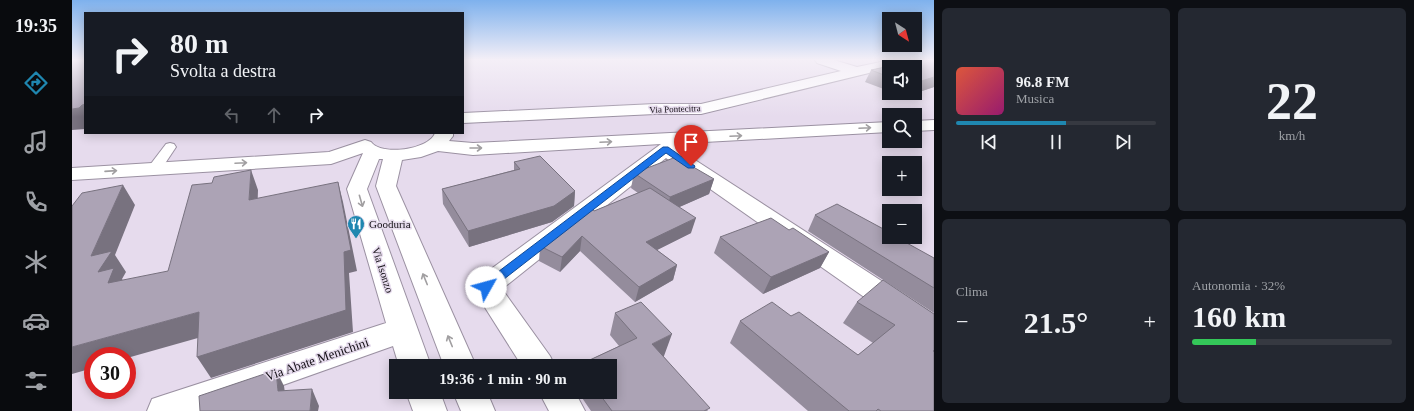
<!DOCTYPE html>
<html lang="it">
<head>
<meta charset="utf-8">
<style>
  body { margin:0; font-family:Georgia,serif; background:#242831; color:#f1f3f6; height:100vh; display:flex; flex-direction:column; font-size:15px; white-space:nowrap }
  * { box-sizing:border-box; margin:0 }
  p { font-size:13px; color:#9ea1a6 }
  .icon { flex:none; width:22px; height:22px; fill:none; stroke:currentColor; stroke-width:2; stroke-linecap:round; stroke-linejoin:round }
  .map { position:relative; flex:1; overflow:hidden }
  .side { display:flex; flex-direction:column; gap:8px; padding:8px; background:#0d0f14; width:480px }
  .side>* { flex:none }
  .banner { position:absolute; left:12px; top:12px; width:380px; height:122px; border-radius:0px; box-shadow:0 2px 10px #0003; background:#171b24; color:#f1f3f6; overflow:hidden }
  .needle { width:26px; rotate:144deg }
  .buttons { position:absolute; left:810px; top:12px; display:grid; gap:8px }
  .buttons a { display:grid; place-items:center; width:40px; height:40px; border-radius:0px; background:#171b24; box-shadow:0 2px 10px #0003; font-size:20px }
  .speed { position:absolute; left:12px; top:347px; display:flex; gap:8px; font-size:20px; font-weight:700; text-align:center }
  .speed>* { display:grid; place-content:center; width:52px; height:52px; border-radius:50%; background:#171b24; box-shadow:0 2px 10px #0003; line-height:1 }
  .speed .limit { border:6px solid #d22; background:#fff; color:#111 }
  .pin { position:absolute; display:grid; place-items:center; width:34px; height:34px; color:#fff; margin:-41px -17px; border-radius:50% 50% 50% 0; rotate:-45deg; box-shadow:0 0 4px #0007 }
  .pin .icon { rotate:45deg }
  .me { position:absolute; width:44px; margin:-22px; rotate:52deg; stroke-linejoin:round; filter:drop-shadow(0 0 3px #0008) }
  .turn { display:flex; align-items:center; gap:14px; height:84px; padding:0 20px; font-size:18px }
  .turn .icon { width:52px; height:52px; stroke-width:2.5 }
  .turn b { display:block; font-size:28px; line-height:34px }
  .lanes { display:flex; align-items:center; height:38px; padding:0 20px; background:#0003; justify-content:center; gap:20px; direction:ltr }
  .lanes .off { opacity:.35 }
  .big { font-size:30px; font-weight:800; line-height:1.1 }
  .side .widget { flex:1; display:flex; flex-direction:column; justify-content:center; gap:6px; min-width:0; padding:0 14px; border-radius:6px; background:#242831 }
  .side .dial { align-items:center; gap:0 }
  .dial b { font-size:52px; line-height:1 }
  .song { display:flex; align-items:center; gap:12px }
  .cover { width:48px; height:48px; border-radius:6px; background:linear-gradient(135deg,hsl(10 70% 55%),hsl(320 70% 35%)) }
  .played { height:4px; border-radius:2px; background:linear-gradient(90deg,#1f87b0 55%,#363941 55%) }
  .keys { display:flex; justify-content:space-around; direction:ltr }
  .heat { display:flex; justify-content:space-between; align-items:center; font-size:22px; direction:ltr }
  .charge { height:6px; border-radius:3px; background:linear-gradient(90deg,#34c759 32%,#363941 0) }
  .side .tiles { flex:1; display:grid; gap:8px; grid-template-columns:repeat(2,1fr) }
  .trip { position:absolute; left:317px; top:359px; width:228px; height:40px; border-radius:0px; background:#171b24; box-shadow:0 2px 10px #0003; font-weight:800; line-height:40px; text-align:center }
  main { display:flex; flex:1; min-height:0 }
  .tab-bar { display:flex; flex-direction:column; width:72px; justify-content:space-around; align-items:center; background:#090b0e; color:#9ea1a6 }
  .tab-bar .icon { width:28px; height:28px }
  .tab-bar .on { color:#1f87b0 }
  .tab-bar b { font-size:18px; color:#f1f3f6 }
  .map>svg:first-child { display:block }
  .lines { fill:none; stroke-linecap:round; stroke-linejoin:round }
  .service-casing { stroke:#9b91a2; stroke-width:2 }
  .minor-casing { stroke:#9b91a2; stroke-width:2 }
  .service { fill:#fff; fill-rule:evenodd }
  .minor { fill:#fff; fill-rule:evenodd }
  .wall { fill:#948c9c }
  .shaded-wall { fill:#78727f }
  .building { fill:#aca3b5; stroke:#78727f }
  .oneway { stroke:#a19fa1 }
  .route { fill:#1a73e8; stroke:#114b97 }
  .labels { text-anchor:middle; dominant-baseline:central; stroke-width:3; stroke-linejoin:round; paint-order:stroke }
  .far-street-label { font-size:9px; fill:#130f15; stroke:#e6dbed }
  .poi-label { font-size:11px; fill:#130f15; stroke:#e6dbed; text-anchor:start }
  .street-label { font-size:11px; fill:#130f15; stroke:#e6dbed }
  .near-street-label { font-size:13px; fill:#130f15; stroke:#e6dbed }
</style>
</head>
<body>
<main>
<nav class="tab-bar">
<b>19:35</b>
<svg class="icon on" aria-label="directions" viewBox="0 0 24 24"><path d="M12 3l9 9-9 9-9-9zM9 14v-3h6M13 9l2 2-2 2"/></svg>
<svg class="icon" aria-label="music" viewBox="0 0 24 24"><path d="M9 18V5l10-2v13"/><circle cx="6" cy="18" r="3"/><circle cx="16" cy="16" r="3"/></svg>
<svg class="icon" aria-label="phone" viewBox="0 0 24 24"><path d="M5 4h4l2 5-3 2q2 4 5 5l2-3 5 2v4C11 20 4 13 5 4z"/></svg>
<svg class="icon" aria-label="climate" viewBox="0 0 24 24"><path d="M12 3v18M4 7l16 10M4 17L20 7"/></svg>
<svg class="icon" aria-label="car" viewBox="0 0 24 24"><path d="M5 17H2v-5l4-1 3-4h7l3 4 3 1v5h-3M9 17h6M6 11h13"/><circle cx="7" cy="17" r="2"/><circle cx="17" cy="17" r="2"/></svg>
<svg class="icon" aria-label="filters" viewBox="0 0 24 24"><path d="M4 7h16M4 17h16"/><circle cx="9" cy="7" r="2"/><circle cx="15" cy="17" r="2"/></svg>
</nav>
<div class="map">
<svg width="862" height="411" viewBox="0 0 862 411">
  <rect width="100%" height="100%" fill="#e6dbed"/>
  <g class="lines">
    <defs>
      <path id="service" d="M98,143L102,144L104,147L88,171H78L76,168L78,165L94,144Z"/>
      <path id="minor" d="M743,60H762L785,67L818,60H840L838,63L629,114H583L391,123V113L583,104H629L769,71L745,63Z
        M862,120V130L843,131V121Z
        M817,122V132L614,143L606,149L862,315V342L852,339L594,158L430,289L478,356L483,366H450L400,287L404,280L589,144L401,155L366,151L349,157L330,160L324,186L404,366H372L304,186L311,159H307L295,189L359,366H327L321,346L138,411H75L80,399L92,395L314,323L275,189L291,153L259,164L0,180V168L257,152L293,140L299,142C309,156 357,150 363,133H381V136L377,141L401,143Z
        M334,392H368L375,411H341Z
        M381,392H415L423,411H389Z
        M467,392H503L513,411H477Z"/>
    </defs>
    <use href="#service" class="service-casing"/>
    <use href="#minor" class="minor-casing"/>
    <use href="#service" class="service"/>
    <use href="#minor" class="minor"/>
  </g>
  <path class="wall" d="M846,60H862V87L832,97L822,93H843V67H817V91L793,82L799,70Z
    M442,162L503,191L502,206L480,222L397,247L371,204L370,189L442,170Z
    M562,173L642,179L637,194L607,207L619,233L585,250L605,265L601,280L563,302L508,251L488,272L467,261L468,246L522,211L566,193L559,188Z
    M743,215L817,237L862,258V313L736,231Z
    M717,230L757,252L748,268L691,294L642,253L648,237Z
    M785,302L862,314V350L861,351L862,411H736L658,343L668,321L719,316L786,355L801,343L771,323Z
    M543,313L592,356V357L636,411H519L506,392H538V366H507V365L547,346L538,335Z"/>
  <path class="shaded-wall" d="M862,77V87L832,97L834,93H843V83Z
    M13,104V129L0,130V109L10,105Z
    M179,170L186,190L185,220L177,200Z
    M642,179L637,194L594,213L598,197Z
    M266,182L271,202L285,271L277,273L281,332L139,378L125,357Z
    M51,185L63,205L43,255L54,272L50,279L56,289L42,291L26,272L19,256Z
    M503,191L502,206L480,222L397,247L396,231Z
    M624,218L619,233L571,257L574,242Z
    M510,236L508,251L488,272L490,257Z
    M757,252L748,268L691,294L699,277Z
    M605,265L601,280L563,302L567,287Z
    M127,312L140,334L55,358V356H21V368L0,374V347Z
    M600,334L592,356L574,366L580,344Z
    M204,370L212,386L215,407L206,391Z
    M240,389L247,406L246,411H238Z"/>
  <path class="building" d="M0,60H13V104L10,105L7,108L0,109Z
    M846,60H862V77L843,83V67H817V77L799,70Z
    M468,156L503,191L482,206L396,231L370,189L448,169L442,162Z
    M604,157L642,179L598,197L562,173Z
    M179,170L177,200L266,182L279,250L272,252L274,310L125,357L127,312L0,347V206L10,193L51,185L19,256L40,251L26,272L42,268L36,283L96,271L120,185L140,183L142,177Z
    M578,188L624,218L574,242L605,265L567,287L510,236L490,257L468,246L519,207L522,211Z
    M765,204L817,232V237H824L862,258V288L743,215Z
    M699,218L717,230L721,228L757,252L699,277L648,237Z
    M811,280L862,314V350L861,351L862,352V411H809L806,409L804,411H777L668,321L700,302L719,316L727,312L786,355L823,325L785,302Z
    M569,302L600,334L580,344L638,408L632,411H540L526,392H538V366H507V365L565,338L543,313Z
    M204,370L206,391L240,389L238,411H128L127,396Z"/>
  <defs><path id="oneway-shaft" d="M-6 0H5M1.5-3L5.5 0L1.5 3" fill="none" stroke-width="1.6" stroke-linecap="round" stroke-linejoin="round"/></defs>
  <g class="oneway">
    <use href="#oneway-shaft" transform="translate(793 128) rotate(-3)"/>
    <use href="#oneway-shaft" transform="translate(664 136) rotate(-3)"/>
    <use href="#oneway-shaft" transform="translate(534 142) rotate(-3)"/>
    <use href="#oneway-shaft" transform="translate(404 148)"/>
    <use href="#oneway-shaft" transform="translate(169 163) rotate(-3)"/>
    <use href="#oneway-shaft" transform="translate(39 171) rotate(-4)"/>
    <use href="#oneway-shaft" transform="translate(289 201) rotate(74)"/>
    <use href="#oneway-shaft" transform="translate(353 279) rotate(-112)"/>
    <use href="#oneway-shaft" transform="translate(378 341) rotate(-112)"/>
  </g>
  <linearGradient id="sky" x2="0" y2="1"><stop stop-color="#7eb1ed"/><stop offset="0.51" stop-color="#f4eff7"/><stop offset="1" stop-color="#f4eff7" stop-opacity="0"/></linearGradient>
  <rect width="862" height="117" fill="url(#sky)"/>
  <path class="route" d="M591,147H596L623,166L622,168H616L594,153L418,290L414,291L410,290L409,287L410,284Z"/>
  <defs>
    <symbol id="restaurant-pin" viewBox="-11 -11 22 30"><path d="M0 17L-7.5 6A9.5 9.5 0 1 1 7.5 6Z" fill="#1f87b0" stroke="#e6dbed"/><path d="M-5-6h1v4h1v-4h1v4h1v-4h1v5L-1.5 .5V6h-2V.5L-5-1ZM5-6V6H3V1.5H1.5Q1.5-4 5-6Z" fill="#fff"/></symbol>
  </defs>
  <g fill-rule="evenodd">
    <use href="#restaurant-pin" x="274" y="214" width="20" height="27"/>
  </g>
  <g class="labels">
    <g class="far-street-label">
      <text transform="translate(603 109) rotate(-2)">Via Pontecitra</text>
    </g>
    <g class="poi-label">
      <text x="297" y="224">Gooduria</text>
    </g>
    <g class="street-label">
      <text transform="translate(311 270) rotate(72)">Via Isonzo</text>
    </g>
    <g class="near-street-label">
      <text transform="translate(245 359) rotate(-19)">Via Abate Menichini</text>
    </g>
  </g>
</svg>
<div class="buttons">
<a><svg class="needle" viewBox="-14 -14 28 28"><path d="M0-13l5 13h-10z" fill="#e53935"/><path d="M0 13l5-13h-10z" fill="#9ea1a6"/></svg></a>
<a><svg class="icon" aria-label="sound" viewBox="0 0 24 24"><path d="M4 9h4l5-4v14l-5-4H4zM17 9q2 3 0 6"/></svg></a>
<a><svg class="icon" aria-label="search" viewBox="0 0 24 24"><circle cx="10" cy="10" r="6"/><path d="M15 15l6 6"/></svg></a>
<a>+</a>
<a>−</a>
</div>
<div class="speed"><div class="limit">30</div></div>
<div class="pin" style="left:619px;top:166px;background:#d93025"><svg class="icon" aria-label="arrive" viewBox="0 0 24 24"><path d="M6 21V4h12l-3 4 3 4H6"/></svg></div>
<svg class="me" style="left:414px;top:287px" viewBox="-20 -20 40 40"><circle r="19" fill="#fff"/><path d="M0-13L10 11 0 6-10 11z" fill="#1a73e8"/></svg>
<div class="trip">19:36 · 1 min · 90 m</div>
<div class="banner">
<div class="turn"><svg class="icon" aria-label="right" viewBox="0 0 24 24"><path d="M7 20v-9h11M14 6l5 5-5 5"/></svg><div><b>80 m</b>Svolta a destra</div></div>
<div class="lanes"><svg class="icon off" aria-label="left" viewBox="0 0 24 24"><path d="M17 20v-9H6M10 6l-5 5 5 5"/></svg><svg class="icon off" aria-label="ahead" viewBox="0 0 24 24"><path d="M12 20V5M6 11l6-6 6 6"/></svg><svg class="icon" aria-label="right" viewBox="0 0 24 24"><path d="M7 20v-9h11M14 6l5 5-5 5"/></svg></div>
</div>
</div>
<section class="side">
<div class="tiles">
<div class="widget">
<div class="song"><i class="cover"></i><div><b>96.8 FM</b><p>Musica</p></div></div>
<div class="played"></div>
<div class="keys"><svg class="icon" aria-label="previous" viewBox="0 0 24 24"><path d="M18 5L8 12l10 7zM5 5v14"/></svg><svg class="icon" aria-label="pause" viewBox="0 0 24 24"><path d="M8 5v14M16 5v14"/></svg><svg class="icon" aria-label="next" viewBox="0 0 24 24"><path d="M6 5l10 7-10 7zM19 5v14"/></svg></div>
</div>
<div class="widget dial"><b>22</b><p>km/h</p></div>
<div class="widget"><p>Clima</p>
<div class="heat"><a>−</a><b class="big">21.5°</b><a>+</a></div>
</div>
<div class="widget"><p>Autonomia · 32%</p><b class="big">160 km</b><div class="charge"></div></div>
</div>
</section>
</main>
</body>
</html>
